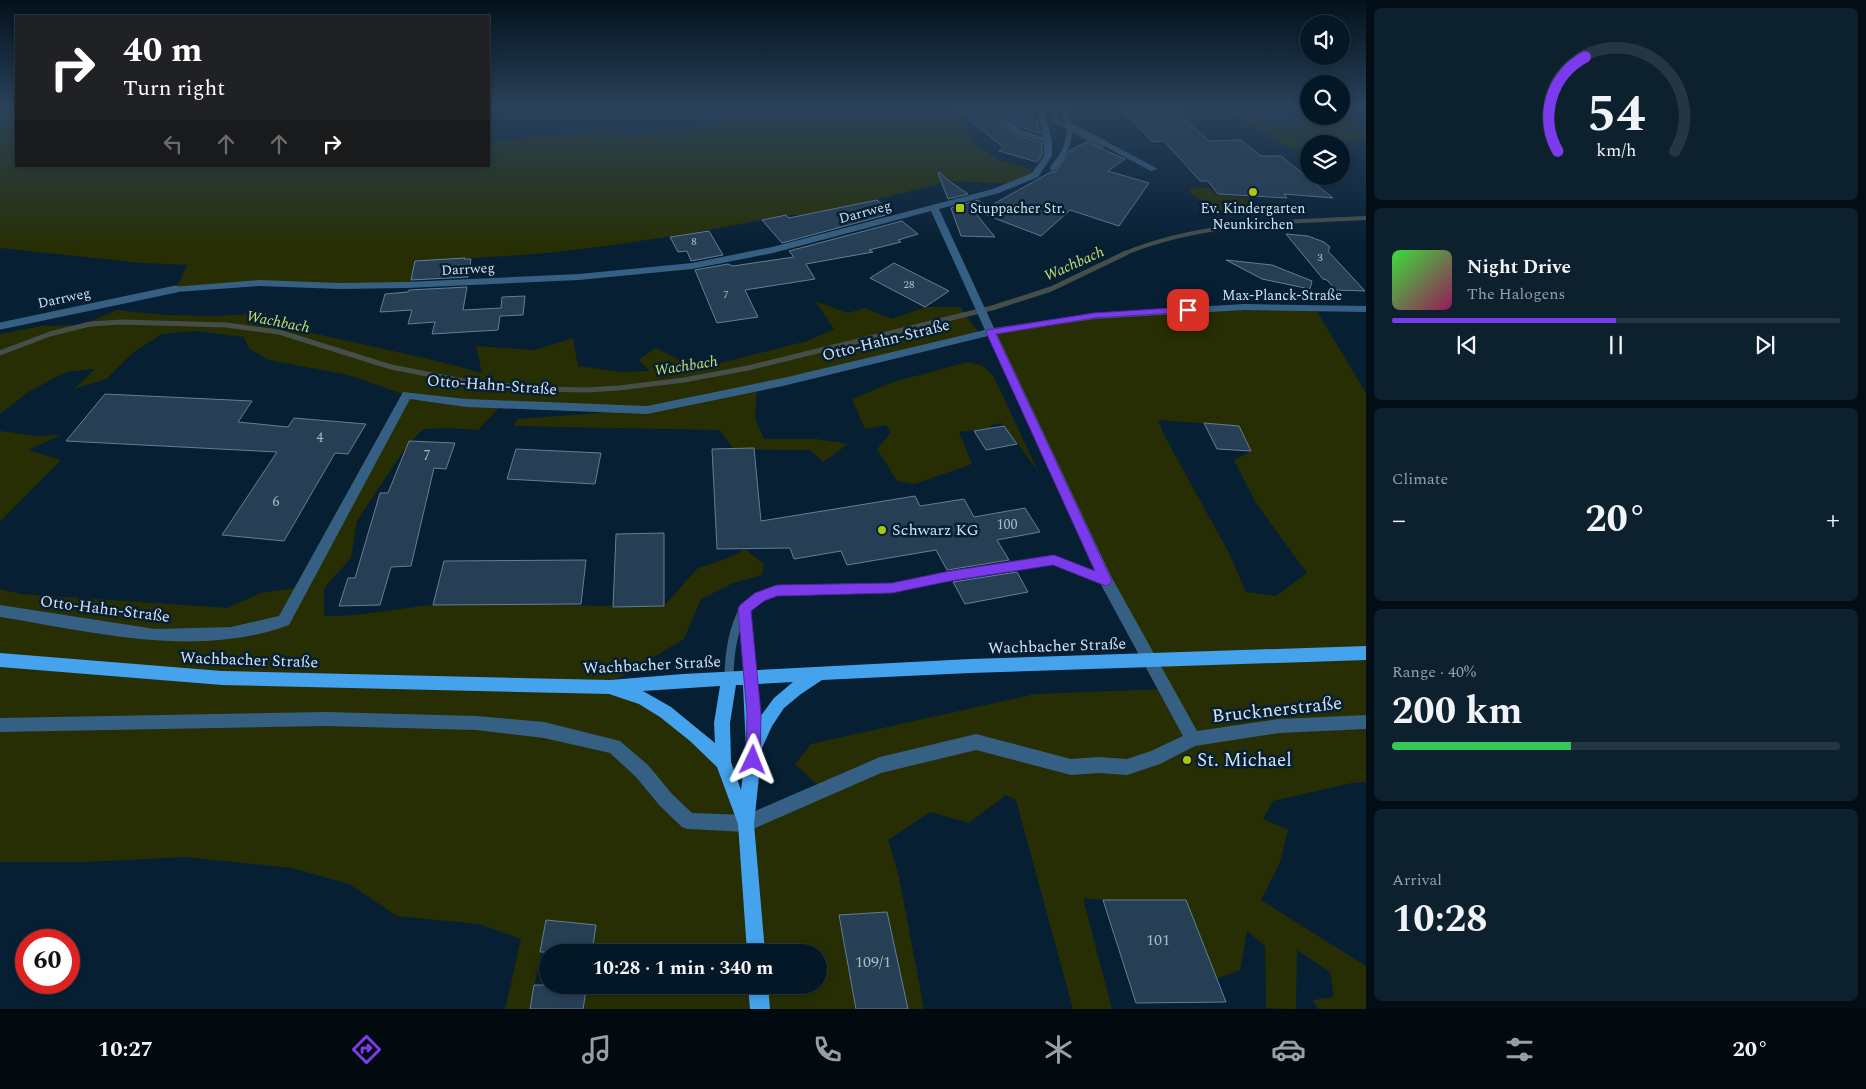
<!DOCTYPE html>
<html lang="en">
<head>
<meta charset="utf-8">
<style>
  body { margin:0; font-family:Spectral,serif; background:#0d202e; color:#f1f3f6; height:100vh; display:flex; flex-direction:column; font-size:19px; white-space:nowrap }
  * { box-sizing:border-box; margin:0 }
  p { font-size:16px; color:#979fa7 }
  .icon { flex:none; width:28px; height:28px; fill:none; stroke:currentColor; stroke-width:2; stroke-linecap:round; stroke-linejoin:round }
  .map { position:relative; flex:1; overflow:hidden }
  .drawer { display:flex; flex-direction:column; gap:8px; padding:8px; background:#020d15; width:500px }
  .drawer>* { flex:none }
  .banner { position:absolute; left:15px; top:15px; width:475px; height:152px; border-radius:0px; box-shadow:0 2px 8px #0003,0 0 0 1px #253643; background:#202124; color:#fff; overflow:hidden }
  .fabs { position:absolute; left:1300px; top:15px; display:grid; gap:10px }
  .fabs a { display:grid; place-items:center; width:50px; height:50px; border-radius:50%; background:#041726; box-shadow:0 2px 8px #0003,0 0 0 1px #253643; font-size:25px }
  .speed { position:absolute; left:15px; top:929px; display:flex; gap:10px; font-size:25px; font-weight:700; text-align:center }
  .speed>* { display:grid; place-content:center; width:65px; height:65px; border-radius:50%; background:#041726; box-shadow:0 2px 8px #0003,0 0 0 1px #253643; line-height:1 }
  .speed .limit { border:8px solid #d22; background:#fff; color:#111 }
  .pin { position:absolute; display:grid; place-items:center; width:42px; height:42px; color:#fff; margin:-21px; border-radius:10px; box-shadow:0 2px 8px #0006 }
  .me { position:absolute; width:55px; margin:-28px; rotate:2deg; stroke-linejoin:round; filter:drop-shadow(0 0 4px #0008) }
  .turn { display:flex; align-items:center; gap:18px; height:105px; padding:0 25px; font-size:22px }
  .turn .icon { width:65px; height:65px; stroke-width:2.5 }
  .turn b { display:block; font-size:35px; line-height:42px }
  .lanes { display:flex; align-items:center; height:48px; padding:0 25px; background:#0003; justify-content:center; gap:25px; direction:ltr }
  .lanes .off { opacity:.35 }
  .big { font-size:38px; font-weight:700; line-height:1.1 }
  .drawer .card { flex:1; display:flex; flex-direction:column; justify-content:center; gap:8px; min-width:0; padding:0 18px; border-radius:8px; background:#0d202e }
  .drawer .dial { align-items:center; gap:0 }
  .dial svg { height:130px; overflow:visible; fill:none; stroke:#253643; stroke-width:7; stroke-linecap:round; text-anchor:middle }
  .dial text { fill:#f1f3f6; stroke:none }
  .song { display:flex; align-items:center; gap:15px }
  .cover { width:60px; height:60px; border-radius:8px; background:linear-gradient(135deg,hsl(120 70% 55%),hsl(330 70% 35%)) }
  .played { height:5px; border-radius:2px; background:linear-gradient(90deg,#7c3aed 50%,#253643 50%) }
  .keys { display:flex; justify-content:space-around; direction:ltr }
  .heat { display:flex; justify-content:space-between; align-items:center; font-size:28px; direction:ltr }
  .charge { height:8px; border-radius:4px; background:linear-gradient(90deg,#34c759 40%,#253643 0) }
  .trip { position:absolute; left:539px; top:944px; width:288px; height:50px; border-radius:25px; background:#041726; box-shadow:0 2px 8px #0003,0 0 0 1px #253643; font-weight:700; line-height:50px; text-align:center }
  .tab-bar { display:flex; height:80px; justify-content:space-around; align-items:center; background:#02090f; color:#979fa7 }
  .tab-bar .icon { width:35px; height:35px }
  .tab-bar .current { color:#7c3aed }
  .tab-bar b { font-size:22px; color:#f1f3f6 }
  main { display:flex; flex:1; min-height:0 }
  .map>svg:first-child { display:block }
  .green { fill:#272e03; fill-rule:evenodd }
  .lines { fill:none; stroke-linecap:round; stroke-linejoin:round }
  .stream-far1 { stroke:#464e49; stroke-width:4 }
  .stream { stroke:#464e49; stroke-width:5 }
  .building { fill:#273f55; stroke:#637e96 }
  .lane-far2 { stroke:#366083; stroke-width:5.5 }
  .lane-far1 { stroke:#366083; stroke-width:7 }
  .lane { stroke:#366083; stroke-width:9 }
  .street { fill:#366083; fill-rule:evenodd }
  .primary { fill:#45a2ec; fill-rule:evenodd }
  .route { fill:#7c3aed; stroke:#51269a }
  .poi-dot { fill:#acc611; stroke:#061f33; stroke-width:2 }
  .labels { text-anchor:middle; dominant-baseline:central; stroke-width:5; stroke-linejoin:round; paint-order:stroke }
  .far-number-label { font-size:11px; fill:#aabbcb }
  .far-poi-label { font-size:14px; fill:#d5e4f2; stroke:#061f33; text-anchor:start }
  .far-street-label { font-size:14px; fill:#d5e4f2; stroke:#061f33 }
  .number-label { font-size:14px; fill:#aabbcb }
  .far-water-label { font-size:15px; font-style:italic; fill:#cae075; stroke:#061f33 }
  .street-label { font-size:16px; fill:#d5e4f2; stroke:#061f33 }
  .poi-label { font-size:16px; fill:#d5e4f2; stroke:#061f33; text-anchor:start }
  .near-number-label { font-size:16px; fill:#aabbcb }
  .near-street-label { font-size:19px; fill:#d5e4f2; stroke:#061f33 }
  .near-poi-label { font-size:19px; fill:#d5e4f2; stroke:#061f33; text-anchor:start }
</style>
</head>
<body>
<main>
<div class="map">
<svg width="1366" height="1009" viewBox="0 0 1366 1009">
  <rect width="100%" height="100%" fill="#061f33"/>
  <path class="green" d="M0,107H16V166H489V141L609,131L627,135L717,125L746,107H952L963,117L970,140L997,159L1038,172L1013,184L949,181L847,207L805,215H786C710,231 634,243 556,252C509,257 462,258 415,261L411,280L406,285L259,283L176,289L187,265L142,263L0,248Z
    M1188,107H1247L1273,126L1293,124L1321,118L1319,116H1339L1366,128V138L1335,144H1309V148L1290,149L1229,111L1194,112Z
    M1190,187L1210,188L1216,195L1248,198L1256,211L1219,212L1191,194Z
    M815,301L848,313L865,308L892,319L925,307H960L980,334L757,387L755,418L764,439H816L848,444L823,462L810,450L733,449L720,430L513,426L518,419L640,410L503,404L478,430L450,428L423,429L408,444L357,521L351,558L324,588V616C360,617 397,608 433,605C510,600 587,608 664,606L698,568L731,557L745,549L764,564L762,575L733,583L701,599L684,639L614,681L723,762L746,824L823,790L795,764L811,744L1035,694L1165,689L990,332L1094,316L1244,307L1315,308L1366,393V782L1352,783L1273,801L1263,819L1288,830L1280,862L1261,900L1366,966V1009H1318L1313,1000L1334,997L1330,972L1297,950L1296,1009L1266,1008L1265,946L1247,931L1240,970L1216,979L1185,900H1103L1083,898L1112,1009H1073L1016,800L1006,795L969,823L930,812L888,840L899,877L924,1009H583L587,985H818V952H592L596,925L547,920L530,1009H505L521,939L479,924L397,916L349,884L292,868L185,857L86,862H0V589L21,594L228,608L260,593L303,587L406,395L348,375L269,360L249,349L244,337L195,331L162,334L134,352L106,379L74,389L95,369L66,372L30,391L0,414V334L41,326L82,325L117,310L165,315L218,316L266,313L271,323C341,341 412,353 482,373L476,346L535,350L573,338L578,366L622,372L650,371L638,360L656,348L697,369L807,341L834,329ZM1158,420L1239,426L1251,451L1234,460L1256,503L1307,573L1276,596L1246,592L1229,553L1164,435Z
    M968,362L983,366L993,375L1038,471L1002,423L991,425L992,428L959,432L972,464L915,484L897,481L877,449L891,432L886,425L865,429L852,399L893,382Z
    M0,431L39,436L61,435L28,450L61,460L0,522Z"/>
  <g class="lines">
    <path class="stream-far1" d="M1052,107L1056,121L1102,147
      M1123,254C1199,222 1285,222 1366,218"/>
    <path class="stream" d="M0,353L50,334L90,324L122,322L226,325L279,332L391,367L463,381L538,389L587,390L619,388L684,380L748,368L992,308L1051,289L1126,253"/>
  </g>
  <path class="building" d="M954,107H979L1015,135L1042,143V155L1037,162L999,151L1003,147Z
    M991,107H1028L1038,124H1037L1041,134L1023,128Z
    M1118,107H1172L1209,141L1241,140L1261,156H1281L1333,198L1284,194L1287,198L1218,194L1208,181H1200L1164,141L1153,142Z
    M1086,142L1125,159L1108,171L1149,183L1119,226L1070,210L1041,236L973,210L995,237L961,236L951,208L978,200L988,207L1051,172H1055L1069,151Z
    M940,172L945,178L968,194L948,199L938,173Z
    M877,200L893,213L782,243L762,220L786,215L789,218Z
    M902,221L918,234L898,240L901,242L869,250L873,252L806,264L815,279L745,290L758,317L717,323L695,270L728,264L733,266L794,257L789,251Z
    M709,231L723,255L691,261L687,251L678,252L670,237Z
    M1286,234L1308,236L1324,242L1330,247L1328,251L1365,291L1336,290L1327,280L1323,279Z
    M465,258L464,259H471L468,277L411,280L415,261Z
    M1226,260L1272,265L1312,281L1310,289L1262,279Z
    M894,263L949,291L925,307L870,278Z
    M467,287L463,310L501,308L502,297L525,296L523,315L500,316L498,330L432,334L435,322L408,324L412,310L380,312L385,294L408,292L409,290Z
    M105,394L252,401L238,422L288,427L294,418L366,424L348,454L335,453L284,541L222,535L277,452L66,441Z
    M1204,423L1239,426L1251,451L1217,449Z
    M1004,426L1017,444L986,450L974,431Z
    M409,441L455,443L446,469L434,468L411,566L391,567L380,605L339,606L348,578H355L380,493H388Z
    M754,448L761,521L915,496L920,506L964,499L974,517L1025,508L1040,532L997,540L1009,560L947,570L936,550L847,565L841,551L794,559L790,548L717,549L712,449Z
    M516,449L601,453L595,484L507,479Z
    M664,533V606L613,607L616,534Z
    M586,560L581,604L433,605L444,561Z
    M1017,572L1028,592L965,604L953,582Z
    M1103,900H1186L1226,1002L1136,1003Z
    M887,912L908,1009H856L839,915Z
    M546,920L596,925L592,952H540Z
    M534,985H587L583,1009H530Z"/>
  <g class="lines">
    <path class="lane-far2" d="M1053,168C1064,154 1071,142 1069,124"/>
    <path class="lane-far1" d="M0,326L176,289"/>
    <path class="lane" d="M744,609L759,597L777,590L892,588L950,576L1054,560L1106,581
      M729,679C729,654 732,631 744,609L750,678"/>
    <path class="street" d="M981,107H988L1022,130L1043,137L1037,107H1043L1052,141V156L1038,177L999,193L939,209L994,328L1094,313L1244,304L1366,306V312L1244,310L1094,319L997,334L1112,578L1197,731L1279,719L1366,715V729L1279,733L1195,746L1160,764L1127,775L1099,773L1071,775L976,750L881,773L746,832L688,829L682,827L660,806L636,777L610,753L544,738L476,730L326,726L0,732V718L326,712L476,716L544,722L620,741L648,765L672,794L692,813L746,815L880,757L976,734L1071,759L1099,757L1127,759L1151,751L1183,736L1099,581L988,336L783,386L647,414L466,407L410,399L289,625C196,659 94,632 0,617V605L155,629L231,627L279,616L403,392L466,399L647,406L783,378L985,330L931,211L773,253L692,269L579,280L406,288L340,289L259,286L176,292L171,289L173,287L259,280L340,283L406,282L579,274L692,263L772,247L993,189L1032,173L1044,156V142L1016,134Z
      M1058,107H1064L1072,123L1158,169L1151,171L1066,126Z"/>
    <path class="primary" d="M1366,646V660L970,673L822,680L801,694L784,708L772,726L762,748L754,824L765,952H747L738,824L717,767L690,741L660,717L639,704L609,694L222,685L0,667V653L222,671L610,680L683,674L970,659ZM793,682L774,698L760,717L758,684ZM736,685H743L746,748L741,790L731,762L730,723ZM720,686L714,723L715,743L671,707L643,691Z
      M748,985H768L770,1009H750Z"/>
  </g>
  <linearGradient id="sky" x2="0" y2="1"><stop stop-color="#03111c"/><stop offset="0.43" stop-color="#2a425b"/><stop offset="1" stop-color="#2a425b" stop-opacity="0"/></linearGradient>
  <rect width="1366" height="248" fill="url(#sky)"/>
  <path class="route" d="M1188,307L1192,308V312L1094,318L996,334L1112,581L1110,584L1106,586L1053,565L950,581L892,593L777,596L764,601L751,611L761,714L760,760L758,766L753,768L748,766L746,760L747,714L738,609L740,605L755,593L777,585L892,583L950,571L1054,555L1095,571L986,332L987,330L1094,313Z"/>
  <g class="poi-dot">
    <circle cx="1253" cy="192" r="5"/>
    <rect x="955" y="203" width="10" height="10" rx="2.5"/>
    <circle cx="882" cy="530" r="5"/>
    <circle cx="1187" cy="760" r="5"/>
  </g>
  <g class="labels">
    <g class="far-number-label">
      <text x="694" y="241">8</text>
      <text x="1320" y="257">3</text>
      <text x="909" y="284">28</text>
      <text x="726" y="294">7</text>
    </g>
    <g class="far-poi-label">
      <text x="970" y="208">Stuppacher Str.</text>
      <text x="1253" y="208" text-anchor="middle">Ev. Kindergarten<tspan x="1253" dy="16">Neunkirchen</tspan></text>
    </g>
    <g class="far-street-label">
      <text transform="translate(865 212) rotate(-15)">Darrweg</text>
      <text transform="translate(468 269) rotate(-3)">Darrweg</text>
      <text x="1282" y="295">Max-Planck-Straße</text>
      <text transform="translate(64 298) rotate(-12)">Darrweg</text>
    </g>
    <g class="number-label">
      <text x="320" y="437">4</text>
      <text x="427" y="455">7</text>
      <text x="276" y="501">6</text>
      <text x="1007" y="524">100</text>
    </g>
    <g class="far-water-label">
      <text transform="translate(1074 264) rotate(-24)">Wachbach</text>
      <text transform="translate(278 322) rotate(11)">Wachbach</text>
      <text transform="translate(686 366) rotate(-9)">Wachbach</text>
    </g>
    <g class="street-label">
      <text transform="translate(886 340) rotate(-14)">Otto-Hahn-Straße</text>
      <text transform="translate(492 385) rotate(4)">Otto-Hahn-Straße</text>
      <text transform="translate(105 609) rotate(7)">Otto-Hahn-Straße</text>
      <text transform="translate(1057 646) rotate(-2)">Wachbacher Straße</text>
      <text transform="translate(249 660) rotate(2)">Wachbacher Straße</text>
      <text transform="translate(652 665) rotate(-3)">Wachbacher Straße</text>
    </g>
    <g class="poi-label">
      <text x="892" y="530">Schwarz KG</text>
    </g>
    <g class="near-number-label">
      <text x="1158" y="940">101</text>
      <text x="873" y="962">109/1</text>
    </g>
    <g class="near-street-label">
      <text transform="translate(1277 710) rotate(-6)">Brucknerstraße</text>
    </g>
    <g class="near-poi-label">
      <text x="1197" y="760">St. Michael</text>
    </g>
  </g>
</svg>
<div class="fabs">
<a><svg class="icon" aria-label="sound" viewBox="0 0 24 24"><path d="M4 9h4l5-4v14l-5-4H4zM17 9q2 3 0 6"/></svg></a>
<a><svg class="icon" aria-label="search" viewBox="0 0 24 24"><circle cx="10" cy="10" r="6"/><path d="M15 15l6 6"/></svg></a>
<a><svg class="icon" aria-label="layers" viewBox="0 0 24 24"><path d="M12 4l9 5-9 5-9-5zM3 14l9 5 9-5"/></svg></a>
</div>
<div class="speed"><div class="limit">60</div></div>
<div class="pin" style="left:1188px;top:310px;background:#d93025"><svg class="icon" aria-label="arrive" viewBox="0 0 24 24"><path d="M6 21V4h12l-3 4 3 4H6"/></svg></div>
<svg class="me" style="left:753px;top:760px" viewBox="-20 -20 40 40"><path d="M0-17L14 15 0 8-14 15z" fill="#7c3aed" stroke="#fff" stroke-width="4"/></svg>
<div class="trip">10:28 · 1 min · 340 m</div>
<div class="banner">
<div class="turn"><svg class="icon" aria-label="right" viewBox="0 0 24 24"><path d="M7 20v-9h11M14 6l5 5-5 5"/></svg><div><b>40 m</b>Turn right</div></div>
<div class="lanes"><svg class="icon off" aria-label="left" viewBox="0 0 24 24"><path d="M17 20v-9H6M10 6l-5 5 5 5"/></svg><svg class="icon off" aria-label="ahead" viewBox="0 0 24 24"><path d="M12 20V5M6 11l6-6 6 6"/></svg><svg class="icon off" aria-label="ahead" viewBox="0 0 24 24"><path d="M12 20V5M6 11l6-6 6 6"/></svg><svg class="icon" aria-label="right" viewBox="0 0 24 24"><path d="M7 20v-9h11M14 6l5 5-5 5"/></svg></div>
</div>
</div>
<section class="drawer">
<div class="card dial"><svg viewBox="0 0 100 80">
<path d="M14 69A42 42 0 1 1 86 69"/>
<path d="M14 69A42 42 0 0 1 31 11" stroke="#7c3aed"/>
<text x="50" y="56" font-size="32" font-weight="700">54</text>
<text x="50" y="72" font-size="11">km/h</text>
</svg></div>
<div class="card">
<div class="song"><i class="cover"></i><div><b>Night Drive</b><p>The Halogens</p></div></div>
<div class="played"></div>
<div class="keys"><svg class="icon" aria-label="previous" viewBox="0 0 24 24"><path d="M18 5L8 12l10 7zM5 5v14"/></svg><svg class="icon" aria-label="pause" viewBox="0 0 24 24"><path d="M8 5v14M16 5v14"/></svg><svg class="icon" aria-label="next" viewBox="0 0 24 24"><path d="M6 5l10 7-10 7zM19 5v14"/></svg></div>
</div>
<div class="card"><p>Climate</p>
<div class="heat"><a>−</a><b class="big">20°</b><a>+</a></div>
</div>
<div class="card"><p>Range · 40%</p><b class="big">200 km</b><div class="charge"></div></div>
<div class="card"><p>Arrival</p><b class="big">10:28</b></div>
</section>
</main>
<nav class="tab-bar">
<b>10:27</b>
<svg class="icon current" aria-label="directions" viewBox="0 0 24 24"><path d="M12 3l9 9-9 9-9-9zM9 14v-3h6M13 9l2 2-2 2"/></svg>
<svg class="icon" aria-label="music" viewBox="0 0 24 24"><path d="M9 18V5l10-2v13"/><circle cx="6" cy="18" r="3"/><circle cx="16" cy="16" r="3"/></svg>
<svg class="icon" aria-label="phone" viewBox="0 0 24 24"><path d="M5 4h4l2 5-3 2q2 4 5 5l2-3 5 2v4C11 20 4 13 5 4z"/></svg>
<svg class="icon" aria-label="climate" viewBox="0 0 24 24"><path d="M12 3v18M4 7l16 10M4 17L20 7"/></svg>
<svg class="icon" aria-label="car" viewBox="0 0 24 24"><path d="M5 17H2v-5l4-1 3-4h7l3 4 3 1v5h-3M9 17h6M6 11h13"/><circle cx="7" cy="17" r="2"/><circle cx="17" cy="17" r="2"/></svg>
<svg class="icon" aria-label="filters" viewBox="0 0 24 24"><path d="M4 7h16M4 17h16"/><circle cx="9" cy="7" r="2"/><circle cx="15" cy="17" r="2"/></svg>
<b>20°</b>
</nav>
</body>
</html>
